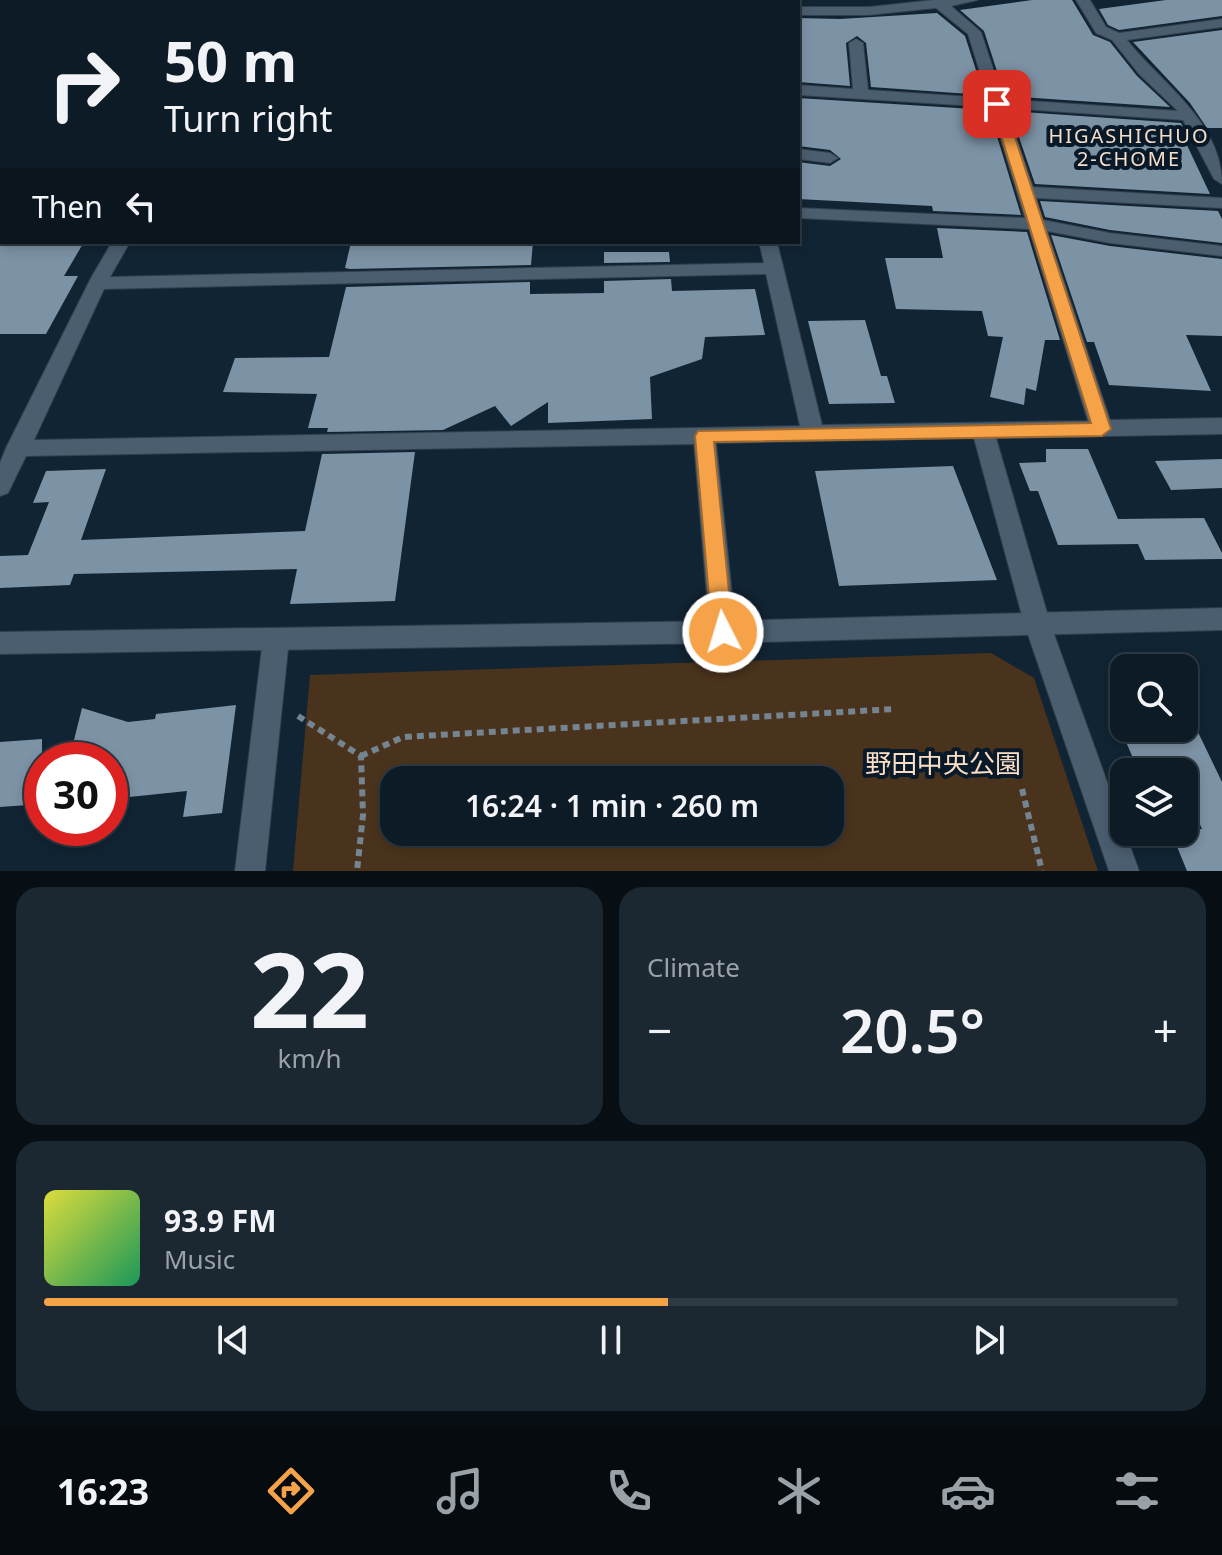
<!DOCTYPE html>
<html lang="en">
<head>
<meta charset="utf-8">
<style>
  body { margin:0; font-family:"Noto Sans","Noto Sans JP",sans-serif; background:#1b2832; color:#f1f3f6; height:100vh; display:flex; flex-direction:column; font-size:30px; white-space:nowrap }
  * { box-sizing:border-box; margin:0 }
  p { font-size:26px; color:#9aa1a7 }
  .icon { flex:none; width:44px; height:44px; fill:none; stroke:currentColor; stroke-width:2; stroke-linecap:round; stroke-linejoin:round }
  .map { position:relative; height:871px; overflow:hidden }
  .sheet { display:flex; flex-direction:column; gap:16px; padding:16px; background:#070f15; flex:1 }
  .sheet>* { flex:none }
  .top-card { position:absolute; left:0px; top:0px; width:800px; height:244px; box-shadow:0 4px 12px #0003,0 0 0 2px #2d3943; background:#0d1b26; color:#f1f3f6; overflow:hidden }
  .fabs { position:absolute; left:1110px; top:654px; display:grid; gap:16px }
  .fabs a { display:grid; place-items:center; width:88px; height:88px; border-radius:16px; background:#0d1b26; box-shadow:0 4px 12px #0003,0 0 0 2px #2d3943; font-size:40px }
  .speed { position:absolute; left:24px; top:742px; display:flex; gap:16px; font-size:40px; font-weight:700; text-align:center }
  .speed>* { display:grid; place-content:center; width:104px; height:104px; border-radius:50%; background:#0d1b26; box-shadow:0 4px 12px #0003,0 0 0 2px #2d3943; line-height:1 }
  .speed .limit { border:12px solid #d22; background:#fff; color:#111 }
  .pin { position:absolute; display:grid; place-items:center; width:68px; height:68px; color:#fff; margin:-34px; border-radius:16px; box-shadow:0 4px 12px #0006 }
  .me { position:absolute; width:88px; margin:-44px; rotate:355deg; stroke-linejoin:round; filter:drop-shadow(0 0 6px #0008) }
  .turn { display:flex; align-items:center; gap:28px; height:168px; padding:0 32px; font-size:36px }
  .turn .icon { width:104px; height:104px; stroke-width:2.5 }
  .turn b { display:block; font-size:56px; line-height:68px }
  .then { display:flex; align-items:center; height:76px; padding:0 32px; background:#0003; gap:16px; font-size:30px }
  .big { font-size:60px; font-weight:600; line-height:1.1 }
  .sheet .card { flex:1; display:flex; flex-direction:column; justify-content:center; gap:12px; min-width:0; padding:0 28px; border-radius:24px; background:#1b2832 }
  .sheet .dial { align-items:center; gap:0 }
  .dial b { font-size:104px; line-height:1 }
  .song { display:flex; align-items:center; gap:24px }
  .cover { width:96px; height:96px; border-radius:12px; background:linear-gradient(135deg,hsl(60 70% 55%),hsl(150 70% 35%)) }
  .played { height:8px; border-radius:4px; background:linear-gradient(90deg,#f6a248 55%,#2d3943 55%) }
  .keys { display:flex; justify-content:space-around; direction:ltr }
  .heat { display:flex; justify-content:space-between; align-items:center; font-size:44px; direction:ltr }
  .sheet .tiles { flex:1; display:grid; gap:16px; grid-template-columns:1fr 1fr }
  .card:last-child { grid-column:span 2 }
  .trip { position:absolute; left:380px; top:766px; width:464px; height:80px; border-radius:24px; background:#0d1b26; box-shadow:0 4px 12px #0003,0 0 0 2px #2d3943; font-weight:600; line-height:80px; text-align:center }
  .tab-bar { display:flex; height:128px; justify-content:space-around; align-items:center; background:#050b0f; color:#9aa1a7 }
  .tab-bar .icon { width:56px; height:56px }
  .tab-bar .current { color:#f6a248 }
  .tab-bar b { font-size:36px; color:#f1f3f6 }
  .map>svg:first-child { display:block }
  .green { fill:#4a331c; fill-rule:evenodd }
  .building { fill:#7c92a5 }
  .lines { fill:none; stroke-linecap:round; stroke-linejoin:round }
  .minor-casing { stroke:#323e4b; stroke-width:2 }
  .tertiary-casing { stroke:#323e4b; stroke-width:2 }
  .trunk-casing { stroke:#323e4b; stroke-width:2 }
  .path { stroke:#748491; stroke-width:6; stroke-dasharray:7 5; stroke-linecap:butt }
  .minor { fill:#4a5e70; fill-rule:evenodd }
  .tertiary { fill:#4a5e70; fill-rule:evenodd }
  .trunk { fill:#56a4e0; fill-rule:evenodd }
  .route { fill:#f6a248; stroke:#a0692f; stroke-width:2 }
  .labels { text-anchor:middle; dominant-baseline:central; stroke-width:8; stroke-linejoin:round; paint-order:stroke }
  .far-neighbourhood-label { font-size:20px; letter-spacing:2px; fill:#f7dec8; stroke:#081a29 }
  .near-park-label { font-size:26px; fill:#fbdec3; stroke:#081a29 }
</style>
</head>
<body>
<div class="map">
<svg width="1222" height="871" viewBox="0 0 1222 871">
  <rect width="100%" height="100%" fill="#112433"/>
  <path class="green" d="M991,653L1034,678L1098,871H293L310,675ZM394,780H830V832H394Z"/>
  <path class="building" d="M1032,0H1072L1093,35L1110,42L1137,76L1170,107L1005,96L984,31L960,10Z
    M1166,0H1222V16L1119,30L1108,25L1099,9Z
    M937,13L965,36L984,95L871,87L866,43L857,36L846,43L850,86L798,82V18L840,19Z
    M1222,30V128H1207L1190,103L1133,42Z
    M798,98L989,110L1021,215L933,211L932,206L798,199V162L830,166L841,159L830,150L798,146Z
    M1010,111L1181,123L1183,127L1178,126L1210,194L1035,184Z
    M1040,201L1218,211L1222,219V243L1110,230L1045,217Z
    M937,228L1027,232L1060,340H1045L1036,391L1026,388L1024,405L990,397L1003,337L988,336L982,311L896,309L885,258H943Z
    M1051,235L1110,246L1222,259V336L1186,335L1211,391L1109,385L1094,342H1087Z
    M0,242H84L64,276H78L46,334H0Z
    M351,242H533L531,265L350,269L345,268Z
    M604,252H669L670,262L604,263Z
    M671,279L672,291L755,289L765,335L705,337L702,359L650,377L652,419L548,423V402L511,426L495,406L443,430L327,432L328,428H308L317,394L223,392L235,358L329,357L346,287L530,282V294L604,293V281Z
    M865,320L881,376H887L895,403L829,404L808,321Z
    M1046,449H1088L1118,519L1204,518L1222,553V559L1145,560L1138,544L1058,545L1038,491H1030L1019,463L1046,462Z
    M415,452L395,601L290,604L297,569L74,574L70,585L0,588V556L28,555L49,502L33,503L46,471L106,469L81,540L305,531L322,454Z
    M1222,459V488L1171,490L1155,461Z
    M953,466L997,580L839,586L815,471Z
    M236,705L222,813L183,817L187,791L110,799V760H69L82,708L128,722L155,719L156,714Z
    M1120,728H1196L1222,782V871H1187L1171,832L1202,829L1184,789V772H1139Z
    M42,739V804L0,807V742Z"/>
  <g class="lines">
    <defs>
      <path id="minor" d="M64,0H78L62,2Z
        M252,0H266L250,2Z
        M692,0H714L716,2H694Z
        M934,0H978L951,6L981,32L1003,99L1178,111L1139,74L1112,40L1096,33L1076,0H1090L1106,27L1119,33L1222,19V27L1127,40C1162,84 1222,122 1222,184L1214,179L1183,120L1006,108L1033,187L1222,198V208L1036,198L1043,220L1110,233L1222,246V256L1110,243L1047,231L1110,420L1222,418V434L996,438L1050,623L1139,871H1109L1024,623L974,438L716,443L736,632L732,640L723,643L714,640L710,632L694,444L26,456L8,493L0,496V463L6,448L91,278L112,242H130L110,277L764,263L759,242H777L822,425L1088,421L1029,229L798,218V208L1025,218L991,107L798,95V85L853,89L849,43L856,39L863,43L868,90L988,98L968,34L936,8L869,15H798V7H869ZM766,274L800,426L34,440L104,289Z
        M0,61H2V69H0Z
        M798,149L830,153L838,158L830,163L798,159Z
        M276,628L285,631L289,639L265,871H235L263,639L267,631Z"/>
      <path id="tertiary" d="M1222,608V630L723,643L0,654V632L723,621Z"/>
      <path id="trunk" d="M33,0H47L32,2Z
        M0,3H2L0,13Z
        M0,38H2L0,48Z"/>
    </defs>
    <use href="#minor" class="minor-casing"/>
    <use href="#tertiary" class="tertiary-casing"/>
    <use href="#trunk" class="trunk-casing"/>
    <path class="path" d="M298,716L361,756L363,815L357,871
      M361,756L403,737L895,709
      M1022,789L1042,871"/>
    <use href="#minor" class="minor"/>
    <use href="#tertiary" class="tertiary"/>
    <use href="#trunk" class="trunk"/>
  </g>
  <path class="route" d="M993,101L1004,104L1111,429L1102,436L714,442L733,632L730,638L723,641L715,638L712,632L695,436L698,431L1091,423L991,104Z"/>
  <g class="labels">
    <g class="far-neighbourhood-label">
      <text x="1129" y="135">HIGASHICHUO<tspan x="1129" dy="23">2-CHOME</tspan></text>
    </g>
    <g class="near-park-label">
      <text x="943" y="763">野田中央公園</text>
    </g>
  </g>
</svg>
<div class="fabs">
<a><svg class="icon" aria-label="search" viewBox="0 0 24 24"><circle cx="10" cy="10" r="6"/><path d="M15 15l6 6"/></svg></a>
<a><svg class="icon" aria-label="layers" viewBox="0 0 24 24"><path d="M12 4l9 5-9 5-9-5zM3 14l9 5 9-5"/></svg></a>
</div>
<div class="speed"><div class="limit">30</div></div>
<div class="pin" style="left:997px;top:104px;background:#d93025"><svg class="icon" aria-label="arrive" viewBox="0 0 24 24"><path d="M6 21V4h12l-3 4 3 4H6"/></svg></div>
<svg class="me" style="left:723px;top:632px" viewBox="-20 -20 40 40"><circle r="17" fill="#f6a248" stroke="#fff" stroke-width="3"/><path d="M0-11L8 9 0 5-8 9z" fill="#fff"/></svg>
<div class="trip">16:24 · 1 min · 260 m</div>
<div class="top-card">
<div class="turn"><svg class="icon" aria-label="right" viewBox="0 0 24 24"><path d="M7 20v-9h11M14 6l5 5-5 5"/></svg><div><b>50 m</b>Turn right</div></div>
<div class="then">Then<svg class="icon" aria-label="left" viewBox="0 0 24 24"><path d="M17 20v-9H6M10 6l-5 5 5 5"/></svg></div>
</div>
</div>
<section class="sheet">
<div class="tiles">
<div class="card dial"><b>22</b><p>km/h</p></div>
<div class="card"><p>Climate</p>
<div class="heat"><a>−</a><b class="big">20.5°</b><a>+</a></div>
</div>
<div class="card">
<div class="song"><i class="cover"></i><div><b>93.9 FM</b><p>Music</p></div></div>
<div class="played"></div>
<div class="keys"><svg class="icon" aria-label="previous" viewBox="0 0 24 24"><path d="M18 5L8 12l10 7zM5 5v14"/></svg><svg class="icon" aria-label="pause" viewBox="0 0 24 24"><path d="M8 5v14M16 5v14"/></svg><svg class="icon" aria-label="next" viewBox="0 0 24 24"><path d="M6 5l10 7-10 7zM19 5v14"/></svg></div>
</div>
</div>
</section>
<nav class="tab-bar">
<b>16:23</b>
<svg class="icon current" aria-label="directions" viewBox="0 0 24 24"><path d="M12 3l9 9-9 9-9-9zM9 14v-3h6M13 9l2 2-2 2"/></svg>
<svg class="icon" aria-label="music" viewBox="0 0 24 24"><path d="M9 18V5l10-2v13"/><circle cx="6" cy="18" r="3"/><circle cx="16" cy="16" r="3"/></svg>
<svg class="icon" aria-label="phone" viewBox="0 0 24 24"><path d="M5 4h4l2 5-3 2q2 4 5 5l2-3 5 2v4C11 20 4 13 5 4z"/></svg>
<svg class="icon" aria-label="climate" viewBox="0 0 24 24"><path d="M12 3v18M4 7l16 10M4 17L20 7"/></svg>
<svg class="icon" aria-label="car" viewBox="0 0 24 24"><path d="M5 17H2v-5l4-1 3-4h7l3 4 3 1v5h-3M9 17h6M6 11h13"/><circle cx="7" cy="17" r="2"/><circle cx="17" cy="17" r="2"/></svg>
<svg class="icon" aria-label="filters" viewBox="0 0 24 24"><path d="M4 7h16M4 17h16"/><circle cx="9" cy="7" r="2"/><circle cx="15" cy="17" r="2"/></svg>
</nav>
</body>
</html>
